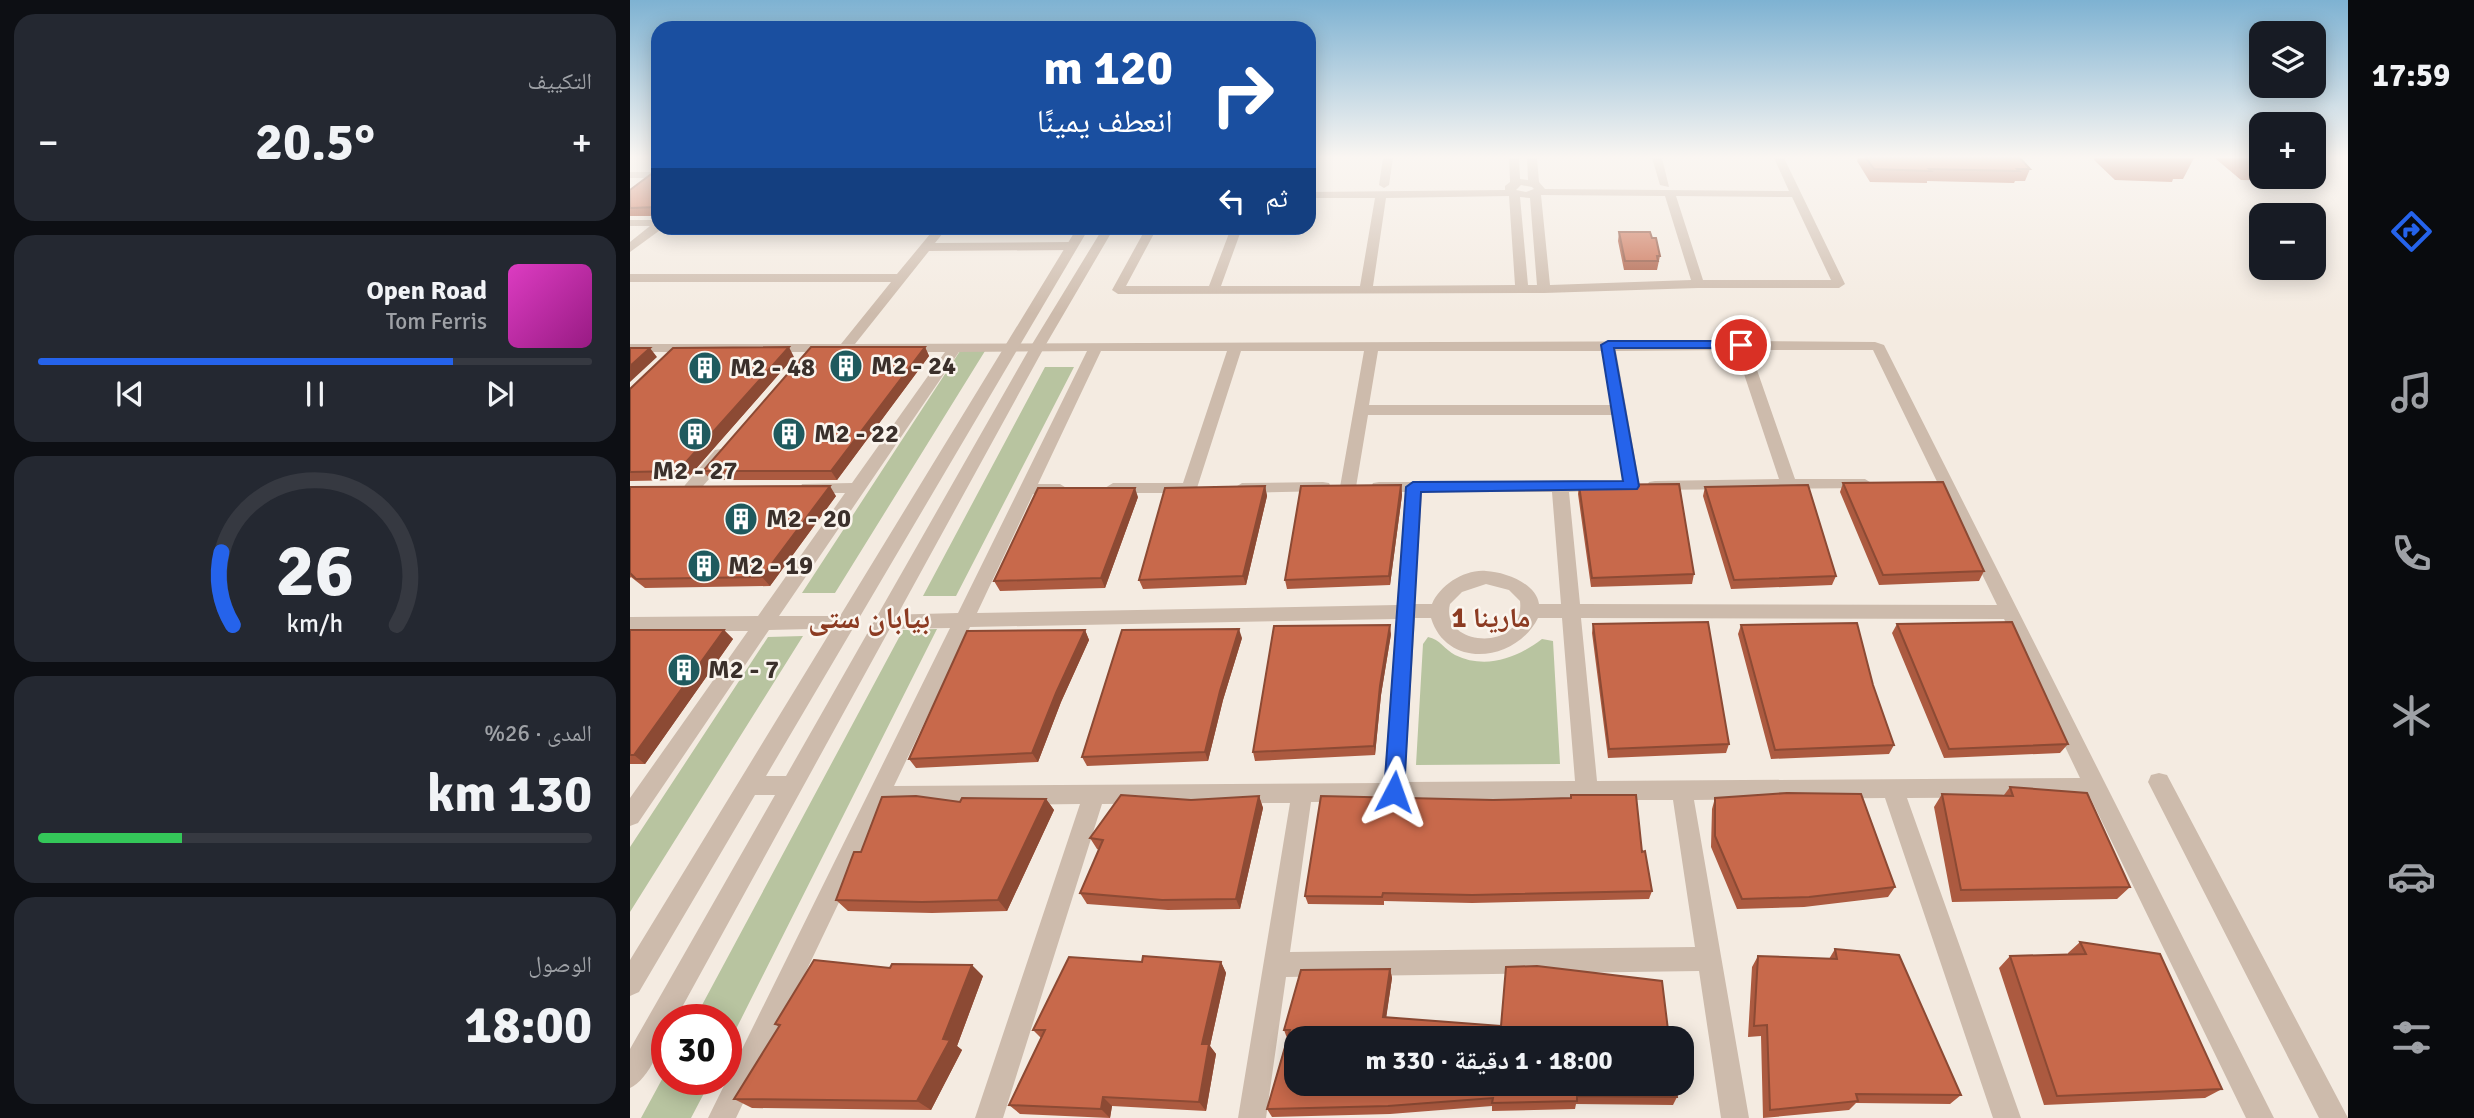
<!DOCTYPE html>
<html lang="ar">
<head>
<meta charset="utf-8">
<style>
  body { margin:0; font-family:Signika,"Noto Naskh Arabic",sans-serif; background:#242831; color:#f1f3f6; direction:rtl; height:100vh; display:flex; flex-direction:column; font-size:26px; white-space:nowrap }
  * { box-sizing:border-box; margin:0 }
  p { font-size:23px; color:#9ea1a6 }
  .icon { flex:none; width:38px; height:38px; fill:none; stroke:currentColor; stroke-width:2; stroke-linecap:round; stroke-linejoin:round }
  .map { position:relative; flex:1; overflow:hidden; direction:ltr }
  .panel { display:flex; flex-direction:column; gap:14px; padding:14px; background:#0d0f14; width:630px }
  .panel>* { flex:none }
  .banner { position:absolute; left:21px; top:21px; width:665px; height:214px; border-radius:21px; box-shadow:0 4px 18px #0003; direction:rtl; background:#1a4fa0; color:#fff; overflow:hidden }
  .fabs { position:absolute; left:1619px; top:21px; display:grid; gap:14px }
  .fabs a { display:grid; place-items:center; width:77px; height:77px; border-radius:14px; background:#171b24; box-shadow:0 4px 18px #0003; font-size:35px }
  .speed { position:absolute; left:21px; top:1004px; display:flex; gap:14px; font-size:35px; font-weight:700; text-align:center }
  .speed>* { display:grid; place-content:center; width:91px; height:91px; border-radius:50%; background:#171b24; box-shadow:0 4px 18px #0003; line-height:1 }
  .speed .limit { border:10px solid #d22; background:#fff; color:#111 }
  .pin { position:absolute; display:grid; place-items:center; width:60px; height:60px; color:#fff; margin:-30px; border:4px solid #fff; border-radius:50%; box-shadow:0 2px 7px #0007 }
  .me { position:absolute; width:77px; margin:-38px; rotate:4deg; stroke-linejoin:round; filter:drop-shadow(0 0 5px #0008) }
  .turn { display:flex; align-items:center; gap:24px; height:147px; padding:0 28px; font-size:32px }
  .turn .icon { width:91px; height:91px; stroke-width:2.5 }
  .turn b { display:block; font-size:49px; line-height:60px }
  .then { display:flex; align-items:center; height:66px; padding:0 28px; background:#0003; gap:14px; font-size:26px }
  .big { font-size:52px; font-weight:800; line-height:1.1 }
  .panel .widget { flex:1; display:flex; flex-direction:column; justify-content:center; gap:10px; min-width:0; padding:0 24px; border-radius:21px; background:#242831 }
  .panel .dial { align-items:center; gap:0 }
  .dial svg { height:182px; overflow:visible; fill:none; stroke:#363941; stroke-width:7; stroke-linecap:round; text-anchor:middle }
  .dial text { fill:#f1f3f6; stroke:none }
  .song { display:flex; align-items:center; gap:21px }
  .cover { width:84px; height:84px; border-radius:10px; background:linear-gradient(135deg,hsl(310 70% 55%),hsl(310 70% 35%)) }
  .played { height:7px; border-radius:4px; background:linear-gradient(90deg,#2563eb 75%,#363941 75%) }
  .keys { display:flex; justify-content:space-around; direction:ltr }
  .heat { display:flex; justify-content:space-between; align-items:center; font-size:38px; direction:ltr }
  .charge { height:10px; border-radius:5px; background:linear-gradient(90deg,#34c759 26%,#363941 0) }
  .trip { position:absolute; left:654px; top:1026px; width:410px; height:70px; border-radius:21px; background:#171b24; box-shadow:0 4px 18px #0003; font-weight:800; line-height:70px; text-align:center; direction:rtl }
  main { display:flex; flex:1; min-height:0 }
  .tabs { display:flex; flex-direction:column; width:126px; justify-content:space-around; align-items:center; background:#090b0e; color:#9ea1a6 }
  .tabs .icon { width:49px; height:49px }
  .tabs .selected { color:#2563eb }
  .tabs b { font-size:32px; color:#f1f3f6 }
  .map>svg:first-child { display:block }
  .green { fill:#b8c4a0 }
  .lines { fill:none; stroke-linecap:round; stroke-linejoin:round }
  .minor { fill:#cdbbac; fill-rule:evenodd }
  .tertiary { fill:#cdbbac; fill-rule:evenodd }
  .wall { fill:#ac5a40 }
  .shaded-wall { fill:#8c4a34 }
  .building { fill:#c8694b; stroke:#8c4a34; stroke-width:2 }
  .route { fill:#2563eb; stroke:#184099; stroke-width:2 }
  .labels { text-anchor:middle; dominant-baseline:central; stroke-width:5; stroke-linejoin:round; paint-order:stroke }
  .poi-label { font-size:26px; font-weight:bold; fill:#3b302b; stroke:#fbf5ee; text-anchor:start }
  .neighbourhood-label { font-size:28px; font-weight:bold; fill:#8c3b22; stroke:#fbf5ee }
  .quarter-label { font-size:30px; font-weight:bold; fill:#8c3b22; stroke:#fbf5ee }
</style>
</head>
<body>
<main>
<nav class="tabs">
<b>17:59</b>
<svg class="icon selected" aria-label="directions" viewBox="0 0 24 24"><path d="M12 3l9 9-9 9-9-9zM9 14v-3h6M13 9l2 2-2 2"/></svg>
<svg class="icon" aria-label="music" viewBox="0 0 24 24"><path d="M9 18V5l10-2v13"/><circle cx="6" cy="18" r="3"/><circle cx="16" cy="16" r="3"/></svg>
<svg class="icon" aria-label="phone" viewBox="0 0 24 24"><path d="M5 4h4l2 5-3 2q2 4 5 5l2-3 5 2v4C11 20 4 13 5 4z"/></svg>
<svg class="icon" aria-label="climate" viewBox="0 0 24 24"><path d="M12 3v18M4 7l16 10M4 17L20 7"/></svg>
<svg class="icon" aria-label="car" viewBox="0 0 24 24"><path d="M5 17H2v-5l4-1 3-4h7l3 4 3 1v5h-3M9 17h6M6 11h13"/><circle cx="7" cy="17" r="2"/><circle cx="17" cy="17" r="2"/></svg>
<svg class="icon" aria-label="filters" viewBox="0 0 24 24"><path d="M4 7h16M4 17h16"/><circle cx="9" cy="7" r="2"/><circle cx="15" cy="17" r="2"/></svg>
</nav>
<div class="map">
<svg width="1718" height="1118" viewBox="0 0 1718 1118">
  <rect width="100%" height="100%" fill="#f4ebe1"/>
  <path class="green" d="M330,351H355L205,593H172Z
    M415,367H444L326,596H293Z
    M307,629L96,1049V1020H64L273,630Z
    M173,636L0,912V847L138,637Z
    M798,637C810,639 815,650 825,655C856,670 887,658 912,639L923,641L930,764L786,765L793,644Z
    M37,1070V1080H81L61,1118H11Z"/>
  <g class="lines">
    <path class="minor" d="M753,158H763L759,185L754,188L749,185Z
      M879,158H889L890,179L898,180L897,158H907L909,182L915,189L1159,191L1144,158H1154L1215,284L1209,288H1068L914,293L488,294L482,290L516,228H527L496,286H579L601,228H612L591,286H730L745,198H679V192L875,190V186L880,182ZM891,185L902,187L904,189L896,192L886,190ZM911,195L1035,196L1061,280L920,285ZM879,196L885,285L743,286L756,198ZM1046,196L1162,197L1201,280H1073ZM890,197L900,198L907,285H898Z
      M1022,158H1032L1039,187L1030,185Z
      M0,172H28V178H0Z
      M0,220H28V228H33L0,252V242L20,226H0Z
      M305,228H317L305,243L441,242L447,246L441,250L299,251L225,344L1111,341L1245,342L1254,345L1644,1118H1616L1460,797L1277,798L1391,1118H1363L1255,798L1064,800L1119,1118H1091L1069,971L656,977L636,1118H608L660,803L472,804L373,1118H345L450,804L255,806L106,1118H78L320,628L254,629L247,627L245,622L247,617L254,615L328,613L457,351L329,352L149,616H215L222,618L224,623L222,628L139,630L8,823L0,826V798L118,631H0V617L128,616L215,493H178L170,488L172,484L222,483L315,352H0V344H211L261,282H0V274H267ZM1106,350L1149,479L1025,481L1019,482L1017,486L1019,490L1241,488L1243,484L1235,479H1165L1120,350H1243L1367,605L950,604L939,492L979,490L981,486L979,482H749L743,483L741,487L743,491L775,492L767,605L347,613L403,494H430L438,489L430,484H408L471,351H597L553,483H483L475,488L483,493H559L567,488L611,351H734L710,487L718,492L726,487L738,415H982L994,486L996,490H1008L1010,486L986,351ZM748,351H972L981,405H739ZM792,492H922L931,604H909C906,583 875,572 856,571C835,569 810,585 802,604H785ZM856,584L879,590L890,601C896,654 809,647 820,604L832,592ZM785,618H801C817,670 886,662 908,618H932L945,781L775,782ZM951,618L1374,619L1450,778L967,781ZM766,619L754,783L264,786L340,627ZM956,800H1043L1065,947L660,952L681,802Z
      M91,449L97,450L99,454L97,458L67,493H55L53,489L55,485L85,450Z
      M693,482L699,483L701,487L699,491L612,493L604,488L612,483Z
      M1529,773L1537,775L1718,1118H1689L1518,782L1521,775Z"/>
    <path class="tertiary" d="M447,228H459L136,776H156L401,346L473,228H484L415,346L45,1020H37C37,1039 18,1081 0,1088V1049L145,795H125L9,992L0,996V960Z"/>
  </g>
  <path class="wall" d="M1228,158H1390L1400,169L1395,181H1385L1384,183L1297,181V183L1240,182L1227,161Z
    M1465,158H1564L1553,179H1543L1542,182L1485,180L1464,160Z
    M1586,158H1631V177H1680L1678,179H1669L1668,181L1611,180L1586,159Z
    M1684,158H1692L1684,171Z
    M28,169V216H0V190Z
    M989,232L1022,238L1030,256L1027,270H994L988,241Z
    M295,347L299,356L207,480H81L73,471Z
    M164,357L56,480L0,481V389Z
    M1213,483L1354,571L1349,581L1249,585L1210,492Z
    M771,485L772,495L760,585L657,589L655,580Z
    M949,485L1064,574L1062,584L961,587L948,494Z
    M635,486L637,496L616,585L513,589L509,580Z
    M0,487L206,496L140,586L15,588L1,577L0,578Z
    M1075,487L1206,576L1202,585L1101,589L1073,496Z
    M508,497L475,588L370,591L364,581Z
    M963,624L1099,744L1096,753L978,758L962,633Z
    M1267,624L1438,744L1430,753L1314,758L1262,633Z
    M1111,625L1243,685L1264,745L1259,754L1141,759L1108,634Z
    M0,630H94L103,639L15,764H0Z
    M455,630L459,640L431,702L408,762L286,768L279,759Z
    M761,634L751,695L745,755L625,761L623,752Z
    M612,638L593,700L578,761L457,766L452,757Z
    M1380,787L1500,887L1487,899L1322,902L1304,807L1312,794L1374,795Z
    M629,796L633,808L610,909L538,910L457,904L450,893L469,850L467,849L460,838L561,800Z
    M1085,798L1265,887L1258,897L1174,907L1107,909L1081,847L1082,809Z
    M416,799L424,810L377,911L302,913L218,911L206,900L231,852L330,802Z
    M1012,852L1022,891L1019,899L842,903L754,901V905L678,904L675,896Z
    M1450,942L1592,1089L1575,1098L1414,1105L1369,968L1380,956L1438,955V953Z
    M1205,949L1331,1095L1320,1104L1226,1103L1219,1110L1133,1118L1131,1036L1118,1037L1122,967L1128,956L1199,959Z
    M512,962H591L596,973L580,1046L586,1054L576,1111L482,1106L480,1118L390,1114L379,1105L411,1038L403,1030Z
    M260,968L353,976L327,1046L332,1050L301,1110L122,1108L104,1099L149,1027L145,1024Z
    M760,969L762,978L756,1017L1047,1097L1043,1105L946,1104L945,1109L862,1111V1106L760,1114L642,1117L637,1109L657,1038L654,1030Z"/>
  <path class="shaded-wall" d="M159,347L164,357L56,480L48,471Z
    M295,347L299,356L207,480L201,471Z
    M20,348L27,357L0,382V366Z
    M771,485L772,495L760,585L759,576Z
    M200,486L206,496L140,586L132,577Z
    M635,486L637,496L616,585L613,576Z
    M505,488L508,497L475,588L471,578Z
    M760,625L761,634L751,695L745,755L744,746L750,686Z
    M609,629L612,638L593,700L578,761L575,752L590,691Z
    M94,630L103,639L15,764L4,755Z
    M455,630L459,640L431,702L408,762L402,753L426,693Z
    M629,796L633,808L610,909L606,899Z
    M416,799L424,810L377,911L368,900Z
    M591,962L596,973L580,1046L586,1054L576,1111L569,1102L572,1044Z
    M342,965L353,976L327,1046L332,1050L301,1110L287,1101Z
    M760,969L762,978L755,1026L753,1017Z
    M473,1097L482,1106L480,1118L471,1109Z"/>
  <path class="building" d="M1236,158H1390L1400,169H1387L1389,171L1299,169L1301,171L1244,169Z
    M28,169V207L0,208V190Z
    M989,232H1020L1022,238H1026L1030,256H1027L1028,261H995Z
    M159,347L48,471L0,472V389L43,348Z
    M181,347H295L201,471H73Z
    M0,348H20L0,366Z
    M1313,482L1354,571L1253,575L1213,483Z
    M1049,484L1064,574L962,578L949,485Z
    M771,485L759,576L655,580L671,486Z
    M1178,485L1206,576L1104,580L1075,487Z
    M200,486L132,577L6,579L0,573V487Z
    M635,486L613,576L509,580L535,488Z
    M408,488H505L471,578L364,581Z
    M1078,622L1099,744L979,749L963,624Z
    M1382,622L1438,744L1319,749L1267,624Z
    M1227,623L1243,685L1264,745L1145,750L1111,625Z
    M760,625L750,686L744,746L623,752L644,626Z
    M609,629L590,691L575,752L452,757L492,630Z
    M0,630H94L4,755H0Z
    M455,630L426,693L402,753L279,759L337,631Z
    M1380,787L1457,793L1500,887L1331,890L1312,794L1383,796Z
    M1157,793L1231,794L1265,887L1179,897L1112,899L1085,836V798Z
    M491,795L561,800L629,796L606,899L532,900L450,893L473,840L460,838Z
    M941,795H1006L1012,852L1015,851L1022,891L842,895L753,893L752,897L675,896L691,796L863,800L941,798Z
    M286,796L330,802L332,798L416,799L368,900L292,902L206,900L224,852H231L252,797Z
    M1450,942L1530,954L1592,1089L1427,1096L1380,956L1456,954Z
    M1205,949L1269,955L1331,1095L1226,1094L1228,1101L1140,1110L1137,1025L1124,1026L1128,956L1207,959Z
    M513,956L591,962L572,1044H579L569,1102L473,1097L471,1109L379,1105L415,1030H403L439,957L512,962Z
    M184,960L260,968L262,964L342,965L313,1039L320,1040L287,1101L104,1099L150,1025L145,1024Z
    M907,966L1032,981L1039,1038H667V1083H1045L1047,1097L947,1096V1101L862,1103L863,1098L758,1106L637,1109L660,1030H654L671,970L760,969L753,1017L871,1026L876,967Z"/>
  <linearGradient id="sky" x2="0" y2="1"><stop stop-color="#7eb2d2"/><stop offset="0.5" stop-color="#faf6f2"/><stop offset="1" stop-color="#faf6f2" stop-opacity="0"/></linearGradient>
  <rect width="1718" height="314" fill="url(#sky)"/>
  <path class="route" d="M978,341H1111L1117,345L1111,348H984L1009,486L1007,489L791,492L774,792L771,798L764,801L757,798L754,792L776,487L783,482L993,481L971,345Z"/>
  <defs>
    <symbol id="building-disc" viewBox="-11 -11 22 22"><circle r="9.5" fill="#1f5a5e" stroke="#fbf5ee"/><path d="M-4-6H4V6H1V3H-1V6H-4ZM-2.5-4.3h1.7v1.8h-1.7ZM.8-4.3h1.7v1.8H.8ZM-2.5-1h1.7V.8h-1.7ZM.8-1h1.7V.8H.8Z" fill="#fff"/></symbol>
  </defs>
  <g fill-rule="evenodd">
    <use href="#building-disc" x="197" y="347" width="38" height="38"/>
    <use href="#building-disc" x="56" y="349" width="38" height="38"/>
    <use href="#building-disc" x="46" y="415" width="38" height="38"/>
    <use href="#building-disc" x="140" y="415" width="38" height="38"/>
    <use href="#building-disc" x="92" y="500" width="38" height="38"/>
    <use href="#building-disc" x="55" y="547" width="38" height="38"/>
    <use href="#building-disc" x="35" y="651" width="38" height="38"/>
  </g>
  <g class="labels">
    <g class="poi-label">
      <text x="241" y="366">M2 - 24</text>
      <text x="100" y="368">M2 - 48</text>
      <text x="184" y="434">M2 - 22</text>
      <text x="65" y="471" text-anchor="middle">M2 - 27</text>
      <text x="136" y="519">M2 - 20</text>
      <text x="98" y="566">M2 - 19</text>
      <text x="78" y="670">M2 - 7</text>
    </g>
    <g class="neighbourhood-label">
      <text x="861" y="618">مارینا 1</text>
    </g>
    <g class="quarter-label">
      <text x="239" y="618">بیابان ستی</text>
    </g>
  </g>
</svg>
<div class="fabs">
<a><svg class="icon" aria-label="layers" viewBox="0 0 24 24"><path d="M12 4l9 5-9 5-9-5zM3 14l9 5 9-5"/></svg></a>
<a>+</a>
<a>−</a>
</div>
<div class="speed"><div class="limit">30</div></div>
<div class="pin" style="left:1111px;top:345px;background:#d93025"><svg class="icon" aria-label="arrive" viewBox="0 0 24 24"><path d="M6 21V4h12l-3 4 3 4H6"/></svg></div>
<svg class="me" style="left:764px;top:792px" viewBox="-20 -20 40 40"><path d="M0-17L14 15 0 8-14 15z" fill="#2563eb" stroke="#fff" stroke-width="4"/></svg>
<div class="trip">18:00 · 1 دقيقة · 330 m</div>
<div class="banner">
<div class="turn"><svg class="icon" aria-label="right" viewBox="0 0 24 24"><path d="M7 20v-9h11M14 6l5 5-5 5"/></svg><div><b>120 m</b>انعطف يمينًا</div></div>
<div class="then">ثم<svg class="icon" aria-label="left" viewBox="0 0 24 24"><path d="M17 20v-9H6M10 6l-5 5 5 5"/></svg></div>
</div>
</div>
<section class="panel">
<div class="widget"><p>التكييف</p>
<div class="heat"><a>−</a><b class="big">20.5°</b><a>+</a></div>
</div>
<div class="widget">
<div class="song"><i class="cover"></i><div><b>Open Road</b><p>Tom Ferris</p></div></div>
<div class="played"></div>
<div class="keys"><svg class="icon" aria-label="previous" viewBox="0 0 24 24"><path d="M18 5L8 12l10 7zM5 5v14"/></svg><svg class="icon" aria-label="pause" viewBox="0 0 24 24"><path d="M8 5v14M16 5v14"/></svg><svg class="icon" aria-label="next" viewBox="0 0 24 24"><path d="M6 5l10 7-10 7zM19 5v14"/></svg></div>
</div>
<div class="widget dial"><svg viewBox="0 0 100 80">
<path d="M14 69A42 42 0 1 1 86 69"/>
<path d="M14 69A42 42 0 0 1 9 37" stroke="#2563eb"/>
<text x="50" y="56" font-size="32" font-weight="700">26</text>
<text x="50" y="72" font-size="11">km/h</text>
</svg></div>
<div class="widget"><p>المدى · 26%</p><b class="big">130 km</b><div class="charge"></div></div>
<div class="widget"><p>الوصول</p><b class="big">18:00</b></div>
</section>
</main>
</body>
</html>
